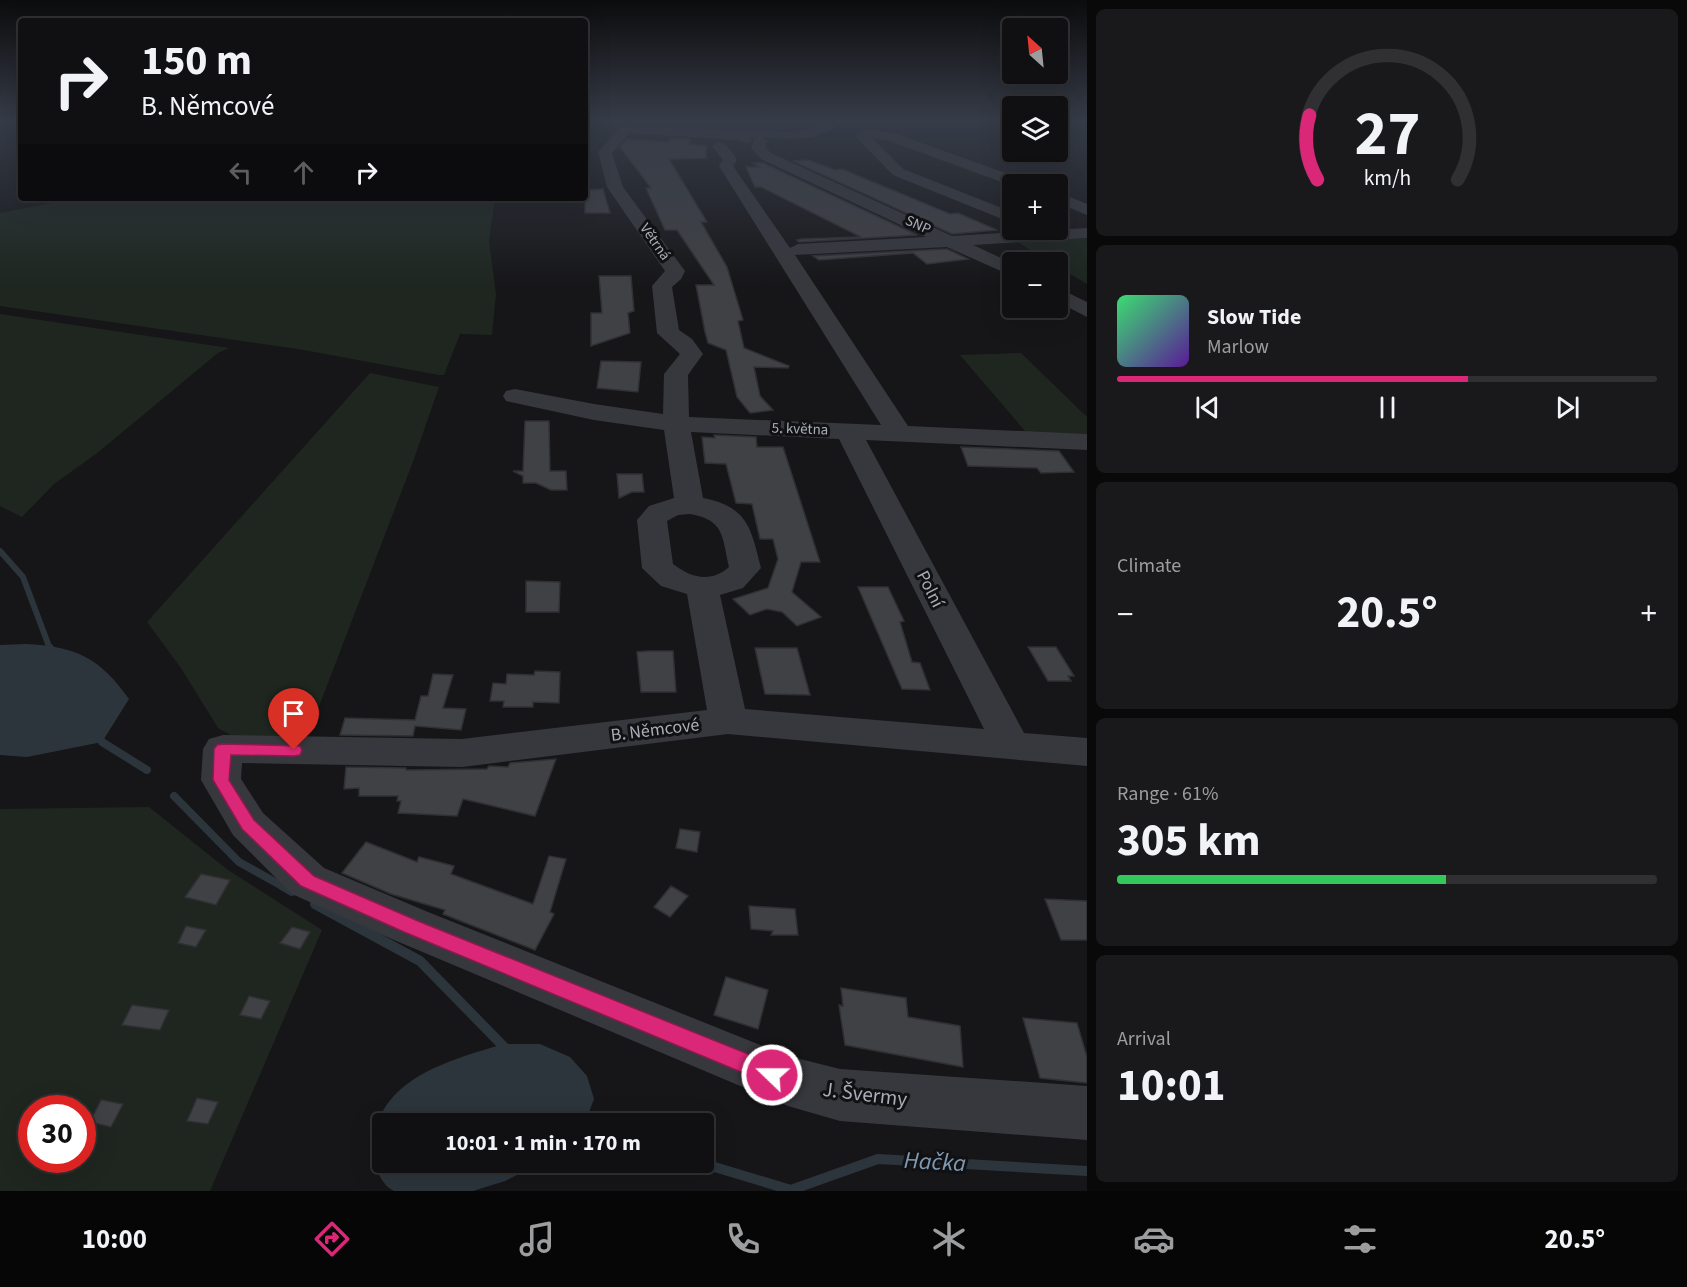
<!DOCTYPE html>
<html lang="en">
<head>
<meta charset="utf-8">
<style>
  body { margin:0; font-family:"Source Sans 3",sans-serif; background:#19191b; color:#f1f3f6; height:100vh; display:flex; flex-direction:column; font-size:22px; white-space:nowrap }
  * { box-sizing:border-box; margin:0 }
  p { font-size:20px; color:#9c9d9f }
  .icon { flex:none; width:33px; height:33px; fill:none; stroke:currentColor; stroke-width:2; stroke-linecap:round; stroke-linejoin:round }
  .map { position:relative; flex:1; overflow:hidden }
  .panel { display:flex; flex-direction:column; gap:9px; padding:9px; background:#09090a; width:600px }
  .panel>* { flex:none }
  .banner { position:absolute; left:18px; top:18px; width:570px; height:183px; border-radius:6px; box-shadow:0 6px 24px #0002,0 0 0 2px #303032; background:#101012; color:#f1f3f6; overflow:hidden }
  .needle { width:39px; rotate:333deg }
  .buttons { position:absolute; left:1002px; top:18px; display:grid; gap:12px }
  .buttons a { display:grid; place-items:center; width:66px; height:66px; border-radius:6px; background:#101012; box-shadow:0 6px 24px #0002,0 0 0 2px #303032; font-size:30px }
  .speed { position:absolute; left:18px; top:1095px; display:flex; gap:12px; font-size:30px; font-weight:700; text-align:center }
  .speed>* { display:grid; place-content:center; width:78px; height:78px; border-radius:50%; background:#101012; box-shadow:0 6px 24px #0002,0 0 0 2px #303032; line-height:1 }
  .speed .limit { border:9px solid #d22; background:#fff; color:#111 }
  .pin { position:absolute; display:grid; place-items:center; width:51px; height:51px; color:#fff; margin:-62px -26px; border-radius:50% 50% 50% 0; rotate:-45deg; box-shadow:0 0 6px #0007 }
  .pin .icon { rotate:45deg }
  .me { position:absolute; width:66px; margin:-33px; rotate:292deg; stroke-linejoin:round; filter:drop-shadow(0 0 4px #0008) }
  .turn { display:flex; align-items:center; gap:21px; height:126px; padding:0 24px; font-size:27px }
  .turn .icon { width:78px; height:78px; stroke-width:2.5 }
  .turn b { display:block; font-size:42px; line-height:51px }
  .lanes { display:flex; align-items:center; height:57px; padding:0 24px; background:#0003; justify-content:center; gap:30px; direction:ltr }
  .lanes .off { opacity:.35 }
  .big { font-size:45px; font-weight:700; line-height:1.1 }
  .panel .widget { flex:1; display:flex; flex-direction:column; justify-content:center; gap:9px; min-width:0; padding:0 21px; border-radius:9px; background:#19191b }
  .panel .dial { align-items:center; gap:0 }
  .dial svg { height:156px; overflow:visible; fill:none; stroke:#303032; stroke-width:7; stroke-linecap:round; text-anchor:middle }
  .dial text { fill:#f1f3f6; stroke:none }
  .song { display:flex; align-items:center; gap:18px }
  .cover { width:72px; height:72px; border-radius:9px; background:linear-gradient(135deg,hsl(140 70% 55%),hsl(270 70% 35%)) }
  .played { height:6px; border-radius:3px; background:linear-gradient(90deg,#db2777 65%,#303032 65%) }
  .keys { display:flex; justify-content:space-around; direction:ltr }
  .heat { display:flex; justify-content:space-between; align-items:center; font-size:33px; direction:ltr }
  .charge { height:9px; border-radius:4px; background:linear-gradient(90deg,#34c759 61%,#303032 0) }
  .trip { position:absolute; left:372px; top:1113px; width:342px; height:60px; border-radius:6px; background:#101012; box-shadow:0 6px 24px #0002,0 0 0 2px #303032; font-weight:700; line-height:60px; text-align:center }
  .dock { display:flex; height:96px; justify-content:space-around; align-items:center; background:#060607; color:#9c9d9f }
  .dock .icon { width:42px; height:42px }
  .dock .on { color:#db2777 }
  .dock b { font-size:27px; color:#f1f3f6 }
  main { display:flex; flex:1; min-height:0 }
  .map>svg:first-child { display:block }
  .green { fill:#1e261f; fill-rule:evenodd }
  .water { fill:#2c353c }
  .lines { fill:none; stroke-linecap:round; stroke-linejoin:round }
  .stream-far2 { stroke:#2c353c; stroke-width:6 }
  .stream-far1 { stroke:#2c353c; stroke-width:8 }
  .stream { stroke:#2c353c; stroke-width:10 }
  .building { fill:#404145; stroke:#303034; stroke-width:1.5 }
  .minor { fill:#37383d; fill-rule:evenodd }
  .route { fill:#db2777; stroke:#8e194d; stroke-width:1.5 }
  .labels { text-anchor:middle; dominant-baseline:central; stroke-width:6; stroke-linejoin:round; paint-order:stroke }
  .far-street-label { font-size:15px; fill:#a8adb8; stroke:#111113 }
  .street-label { font-size:18px; fill:#a8adb8; stroke:#111113 }
  .near-street-label { font-size:21px; fill:#a8adb8; stroke:#111113 }
  .near-water-label { font-size:24px; font-style:italic; fill:#7f9bb3; stroke:#111113 }
</style>
</head>
<body>
<main>
<div class="map">
<svg width="1087" height="1191" viewBox="0 0 1087 1191">
  <rect width="100%" height="100%" fill="#161618"/>
  <path class="green" d="M585,120H657L660,123L621,126L585,124Z
    M684,120H815C775,138 724,133 684,120Z
    M78,198H495L489,241L496,294L492,335L460,334L444,375H439L298,349L0,306V213Z
    M1087,238V284L1058,267V262H1051L1017,242Z
    M0,314L229,348L218,353L96,454L54,484L22,517L0,506Z
    M1021,353L1087,417V437L1031,438L960,355Z
    M370,373L439,387L414,459L308,735L298,739L236,738L218,728L181,668L147,622Z
    M149,807L228,870L322,930L210,1191H0V809ZM32,1108H82V1160H32Z"/>
  <path class="water" d="M25,644C76,646 100,658 129,699L102,742L27,757L0,755V645Z
    M504,1044H540L570,1057L587,1076L594,1099L585,1123L382,1124V1162L540,1163L505,1181L473,1191H394C380,1184 375,1167 374,1152C371,1080 450,1060 504,1044Z"/>
  <g class="lines">
    <path class="stream-far2" d="M0,551L23,577L50,649"/>
    <path class="stream-far1" d="M50,648L51,651
      M98,734L102,742L147,770
      M174,796L239,862L284,887"/>
    <path class="stream" d="M282,885L292,891
      M315,904L420,961L507,1050
      M698,1162L791,1190
      M788,1191L878,1159L1087,1171"/>
  </g>
  <path class="building" d="M670,138L690,139L689,144L706,146V158L669,159L707,222H701L727,267L743,320L738,321L744,348L789,366L788,368L754,367L760,396L773,410L750,413L737,397L726,350L708,343L705,332L696,285H714L677,230H665L646,188H651L620,147L627,139L669,142Z
    M808,160L835,170L842,169L950,214L958,213L997,230L952,234L793,161Z
    M753,163H763L917,235L799,242L797,240L802,239L861,237L761,187H755L746,167H759Z
    M603,189L610,213H585V190Z
    M947,249L968,259L927,264L913,253L819,260L813,256Z
    M599,276H631L634,311L628,313L630,333L591,346V313H602Z
    M601,361L641,362L638,392L597,388Z
    M525,421H549L550,471H566L567,490H551L536,483H523V476L513,471H523Z
    M714,435L756,437L757,447H783L820,562H801L792,592L821,617L797,626L782,612L767,609L750,615L733,599L768,588L778,559L773,539H760L752,504L736,503L726,464L705,463L702,437L715,438Z
    M961,447L1059,451L1074,472L1041,473L1037,468L968,466Z
    M617,474H642L644,492H632L619,498Z
    M526,581L560,582L559,612H526Z
    M858,587H888L904,621L900,622L912,662L920,663L930,690L902,689Z
    M1028,647H1056L1074,676H1068L1071,681H1048Z
    M755,648H797L810,695L765,694Z
    M648,651H673L676,692H641L637,652Z
    M535,671L560,672L559,703L533,702V707H503L504,701H490L493,683L506,684L507,674L534,675Z
    M433,674L453,675L443,708L466,709L461,730L415,726L413,736L340,735L345,718L415,720L421,696H428Z
    M556,759L535,816L463,799L457,816L398,813L401,801H397L398,796H359V788L344,789L346,767L406,768V770L487,769L489,766L508,767L510,763Z
    M680,829L700,832L697,852L676,848Z
    M366,842L417,862L419,857L454,866L451,874L533,904L549,856L566,859L550,912L554,914L535,950L443,914L445,910L391,894L342,873Z
    M201,874L230,880L216,905L185,897Z
    M671,886L688,896L670,917L654,907Z
    M1045,899L1087,901V940H1061Z
    M749,906L795,909L798,935H771L773,931L751,929Z
    M186,926L206,930L196,947L178,943Z
    M292,927L310,932L300,949L280,943Z
    M726,977L768,990L758,1029L714,1015Z
    M841,988L906,998L908,1017L960,1026L963,1067L845,1045L839,1005L843,1006Z
    M249,996L270,1001L261,1019L240,1015Z
    M132,1005L169,1010L160,1030L122,1025Z
    M1023,1018L1077,1023L1087,1057V1083L1040,1078Z
    M197,1098L218,1102L208,1124L187,1121Z
    M101,1100L123,1104L111,1127L90,1122Z"/>
  <g class="lines">
    <path class="minor" d="M827,120H844C822,142 790,140 762,137L767,141L765,147L771,153L952,236L1087,228V238L973,245L1012,263V276L947,247L795,255L908,426L1087,434V450L866,440L1024,733L1087,738V766L728,734L462,767L242,763L241,779L263,813L324,868L428,912L788,1056L840,1069L1087,1086V1140L840,1121L788,1106L394,940L292,894L233,835L201,780L203,749L209,739L223,735L462,739L707,710L687,594L661,586L642,568L637,520L649,506L674,498L664,430L594,420L515,403L506,401L503,396L506,391L515,389L594,404L663,414L664,374L680,354L657,333L652,286L665,271L607,187L598,152L621,126L792,132L806,130ZM629,133L740,140L746,143L751,142L752,138L758,137L755,138L751,148L761,159L926,237L798,244L790,248L733,166L737,160C733,153 727,144 719,142L712,146L723,160L719,166L881,425L689,417L688,375L703,354L692,339L679,330L672,287L681,279L685,271L623,187L612,153ZM691,432L839,439L984,729L745,709L720,595L743,588L761,568C751,528 748,507 703,498ZM690,514C725,520 722,537 729,567C711,583 691,578 673,564L667,521L678,515Z
      M870,130L894,133L1028,181L1029,184L1012,186L887,140L872,138L903,169L1012,212V223L893,175L855,136L857,133Z
      M1058,192L1087,204V215L1058,203Z
      M1058,288L1087,302V317L1058,302Z"/>
  </g>
  <linearGradient id="sky" x2="0" y2="1"><stop stop-color="#0c0c0d"/><stop offset="0.42" stop-color="#363c48"/><stop offset="1" stop-color="#363c48" stop-opacity="0"/></linearGradient>
  <rect width="1087" height="287" fill="url(#sky)"/>
  <path class="route" d="M223,744L300,746L302,750L300,755L294,756L231,755L229,780L254,820L314,876L418,921L780,1067L784,1075L780,1082L772,1085L765,1082L404,932L301,886L242,829L213,780L214,749L217,745Z"/>
  <g class="labels">
    <g class="far-street-label">
      <text transform="translate(918 225) rotate(24)">SNP</text>
      <text transform="translate(655 242) rotate(55)">Větrná</text>
      <text transform="translate(800 429) rotate(2)">5. května</text>
    </g>
    <g class="street-label">
      <text transform="translate(930 589) rotate(63)">Polní</text>
      <text transform="translate(655 730) rotate(-7)">B. Němcové</text>
    </g>
    <g class="near-street-label">
      <text transform="translate(865 1094) rotate(7)">J. Švermy</text>
    </g>
    <g class="near-water-label">
      <text transform="translate(935 1162) rotate(3)">Hačka</text>
    </g>
  </g>
</svg>
<div class="buttons">
<a><svg class="needle" viewBox="-14 -14 28 28"><path d="M0-13l5 13h-10z" fill="#e53935"/><path d="M0 13l5-13h-10z" fill="#9c9d9f"/></svg></a>
<a><svg class="icon" aria-label="layers" viewBox="0 0 24 24"><path d="M12 4l9 5-9 5-9-5zM3 14l9 5 9-5"/></svg></a>
<a>+</a>
<a>−</a>
</div>
<div class="speed"><div class="limit">30</div></div>
<div class="pin" style="left:294px;top:750px;background:#d93025"><svg class="icon" aria-label="arrive" viewBox="0 0 24 24"><path d="M6 21V4h12l-3 4 3 4H6"/></svg></div>
<svg class="me" style="left:772px;top:1075px" viewBox="-20 -20 40 40"><circle r="17" fill="#db2777" stroke="#fff" stroke-width="3"/><path d="M0-11L8 9 0 5-8 9z" fill="#fff"/></svg>
<div class="trip">10:01 · 1 min · 170 m</div>
<div class="banner">
<div class="turn"><svg class="icon" aria-label="right" viewBox="0 0 24 24"><path d="M7 20v-9h11M14 6l5 5-5 5"/></svg><div><b>150 m</b>B. Němcové</div></div>
<div class="lanes"><svg class="icon off" aria-label="left" viewBox="0 0 24 24"><path d="M17 20v-9H6M10 6l-5 5 5 5"/></svg><svg class="icon off" aria-label="ahead" viewBox="0 0 24 24"><path d="M12 20V5M6 11l6-6 6 6"/></svg><svg class="icon" aria-label="right" viewBox="0 0 24 24"><path d="M7 20v-9h11M14 6l5 5-5 5"/></svg></div>
</div>
</div>
<section class="panel">
<div class="widget dial"><svg viewBox="0 0 100 80">
<path d="M14 69A42 42 0 1 1 86 69"/>
<path d="M14 69A42 42 0 0 1 10 36" stroke="#db2777"/>
<text x="50" y="56" font-size="32" font-weight="700">27</text>
<text x="50" y="72" font-size="11">km/h</text>
</svg></div>
<div class="widget">
<div class="song"><i class="cover"></i><div><b>Slow Tide</b><p>Marlow</p></div></div>
<div class="played"></div>
<div class="keys"><svg class="icon" aria-label="previous" viewBox="0 0 24 24"><path d="M18 5L8 12l10 7zM5 5v14"/></svg><svg class="icon" aria-label="pause" viewBox="0 0 24 24"><path d="M8 5v14M16 5v14"/></svg><svg class="icon" aria-label="next" viewBox="0 0 24 24"><path d="M6 5l10 7-10 7zM19 5v14"/></svg></div>
</div>
<div class="widget"><p>Climate</p>
<div class="heat"><a>−</a><b class="big">20.5°</b><a>+</a></div>
</div>
<div class="widget"><p>Range · 61%</p><b class="big">305 km</b><div class="charge"></div></div>
<div class="widget"><p>Arrival</p><b class="big">10:01</b></div>
</section>
</main>
<nav class="dock">
<b>10:00</b>
<svg class="icon on" aria-label="directions" viewBox="0 0 24 24"><path d="M12 3l9 9-9 9-9-9zM9 14v-3h6M13 9l2 2-2 2"/></svg>
<svg class="icon" aria-label="music" viewBox="0 0 24 24"><path d="M9 18V5l10-2v13"/><circle cx="6" cy="18" r="3"/><circle cx="16" cy="16" r="3"/></svg>
<svg class="icon" aria-label="phone" viewBox="0 0 24 24"><path d="M5 4h4l2 5-3 2q2 4 5 5l2-3 5 2v4C11 20 4 13 5 4z"/></svg>
<svg class="icon" aria-label="climate" viewBox="0 0 24 24"><path d="M12 3v18M4 7l16 10M4 17L20 7"/></svg>
<svg class="icon" aria-label="car" viewBox="0 0 24 24"><path d="M5 17H2v-5l4-1 3-4h7l3 4 3 1v5h-3M9 17h6M6 11h13"/><circle cx="7" cy="17" r="2"/><circle cx="17" cy="17" r="2"/></svg>
<svg class="icon" aria-label="filters" viewBox="0 0 24 24"><path d="M4 7h16M4 17h16"/><circle cx="9" cy="7" r="2"/><circle cx="15" cy="17" r="2"/></svg>
<b>20.5°</b>
</nav>
</body>
</html>
